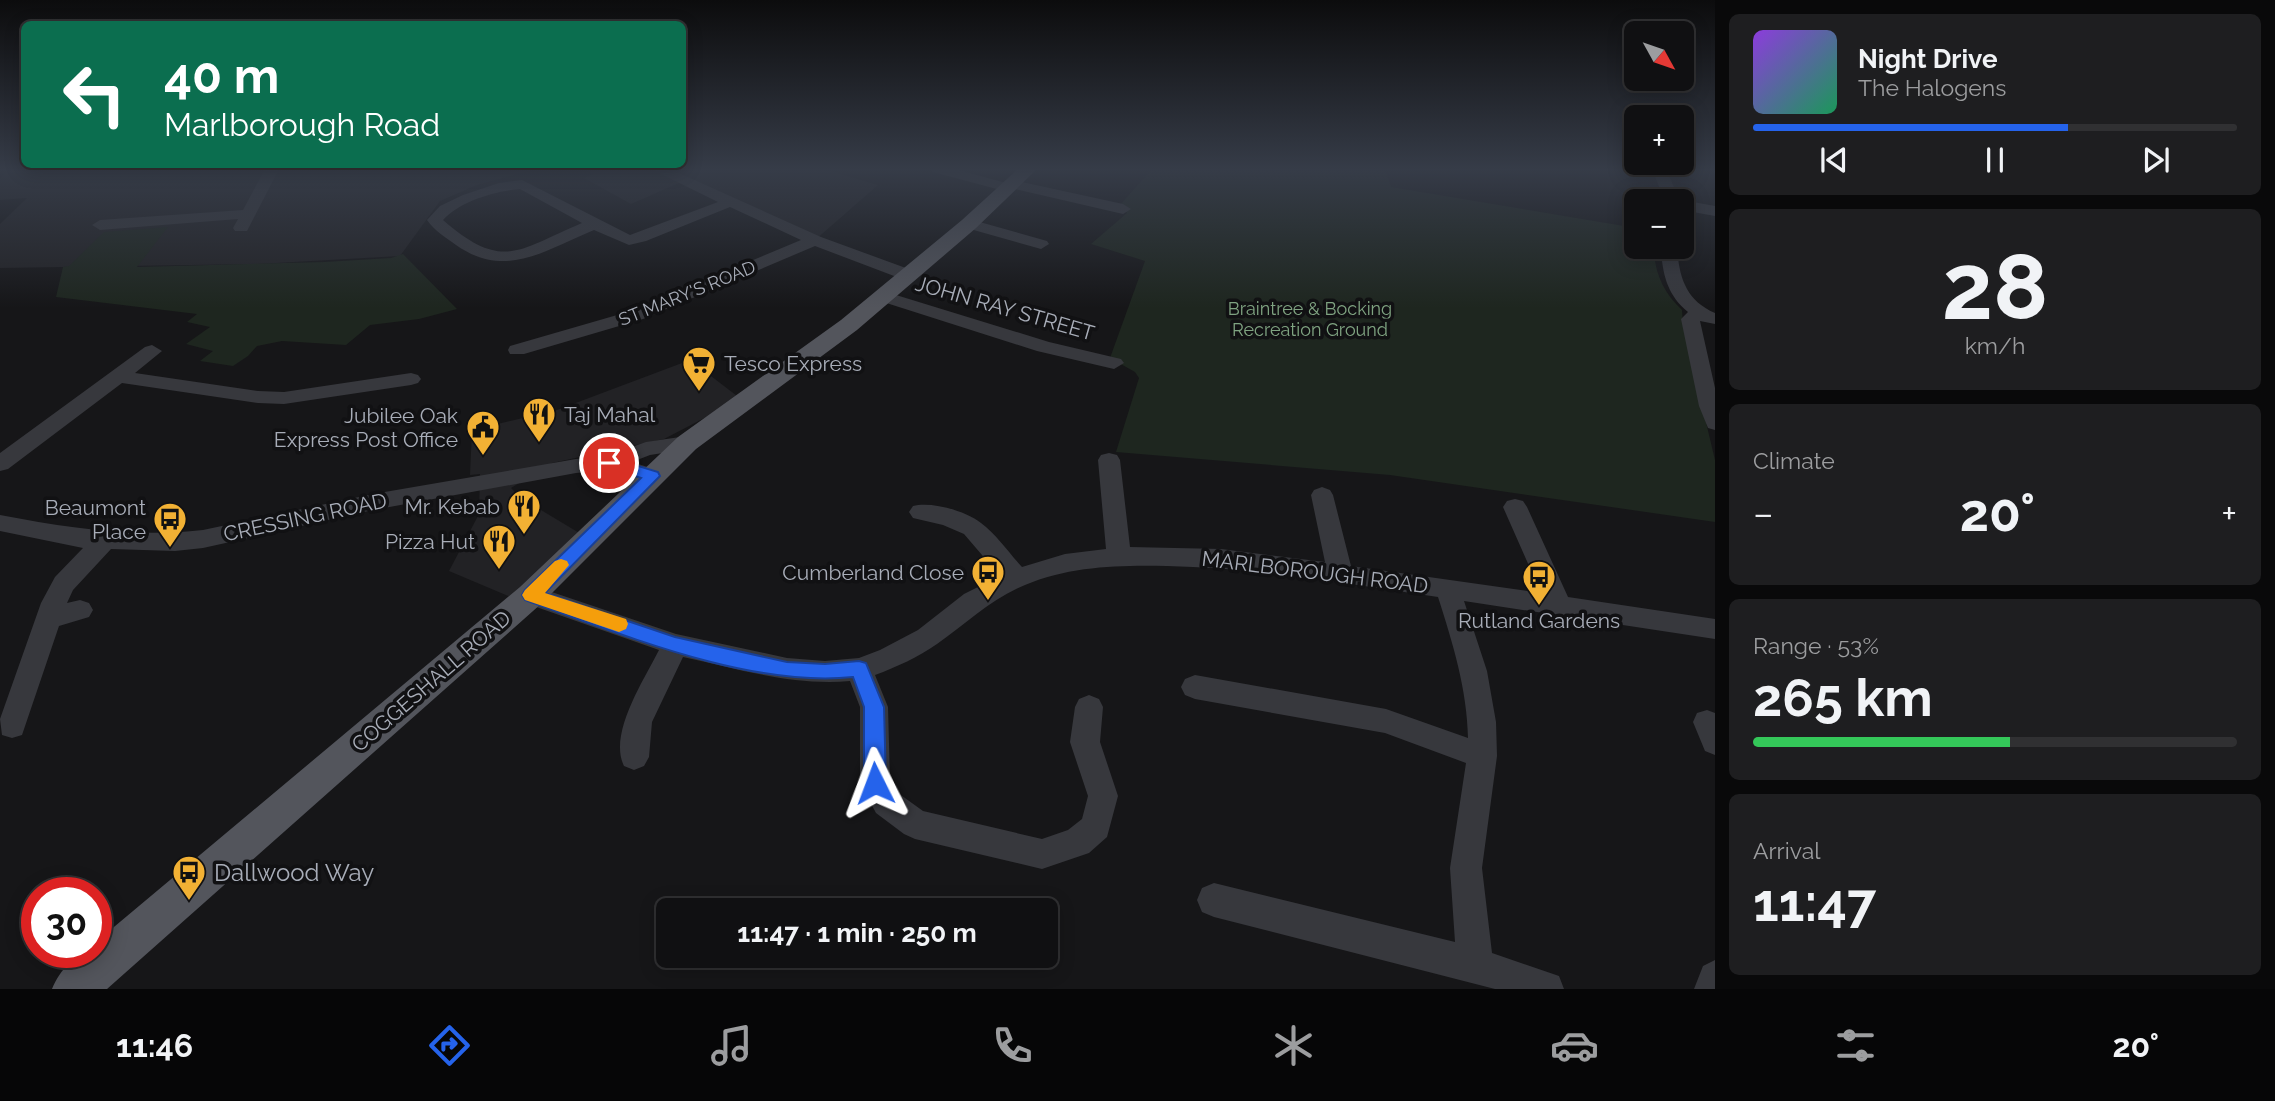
<!DOCTYPE html>
<html lang="en">
<head>
<meta charset="utf-8">
<style>
  body { margin:0; font-family:Raleway,sans-serif; background:#1e1e20; color:#f1f3f6; height:100vh; display:flex; flex-direction:column; font-size:26px; white-space:nowrap }
  * { box-sizing:border-box; margin:0 }
  p { font-size:23px; color:#9c9d9f }
  .icon { flex:none; width:38px; height:38px; fill:none; stroke:currentColor; stroke-width:2; stroke-linecap:round; stroke-linejoin:round }
  .map { position:relative; flex:1; overflow:hidden }
  .drawer { display:flex; flex-direction:column; gap:14px; padding:14px; background:#09090a; width:560px }
  .drawer>* { flex:none }
  .top-card { position:absolute; left:21px; top:21px; width:665px; height:147px; border-radius:10px; box-shadow:0 4px 18px #0003,0 0 0 2px #303032; background:#0b6e4f; color:#fff; overflow:hidden }
  .needle { width:46px; rotate:130deg }
  .controls { position:absolute; left:1624px; top:21px; display:grid; gap:14px }
  .controls a { display:grid; place-items:center; width:70px; height:70px; border-radius:10px; background:#101012; box-shadow:0 4px 18px #0003,0 0 0 2px #303032; font-size:35px }
  .speed { position:absolute; left:21px; top:877px; display:flex; gap:14px; font-size:35px; font-weight:700; text-align:center }
  .speed>* { display:grid; place-content:center; width:91px; height:91px; border-radius:50%; background:#101012; box-shadow:0 4px 18px #0003,0 0 0 2px #303032; line-height:1 }
  .speed .limit { border:10px solid #d22; background:#fff; color:#111 }
  .pin { position:absolute; display:grid; place-items:center; width:60px; height:60px; color:#fff; margin:-30px; border:4px solid #fff; border-radius:50%; box-shadow:0 2px 7px #0007 }
  .me { position:absolute; width:77px; margin:-38px; rotate:357deg; stroke-linejoin:round; filter:drop-shadow(0 0 5px #0008) }
  .turn { display:flex; align-items:center; gap:24px; height:147px; padding:0 28px; font-size:32px }
  .turn .icon { width:91px; height:91px; stroke-width:2.5 }
  .turn b { display:block; font-size:49px; line-height:60px }
  .big { font-size:52px; font-weight:700; line-height:1.1 }
  .drawer .widget { flex:1; display:flex; flex-direction:column; justify-content:center; gap:10px; min-width:0; padding:0 24px; border-radius:10px; background:#1e1e20 }
  .drawer .dial { align-items:center; gap:0 }
  .dial b { font-size:91px; line-height:1 }
  .song { display:flex; align-items:center; gap:21px }
  .cover { width:84px; height:84px; border-radius:10px; background:linear-gradient(135deg,hsl(270 70% 55%),hsl(150 70% 35%)) }
  .played { height:7px; border-radius:4px; background:linear-gradient(90deg,#2563eb 65%,#303032 65%) }
  .keys { display:flex; justify-content:space-around; direction:ltr }
  .heat { display:flex; justify-content:space-between; align-items:center; font-size:38px; direction:ltr }
  .charge { height:10px; border-radius:5px; background:linear-gradient(90deg,#34c759 53%,#303032 0) }
  .trip { position:absolute; left:656px; top:898px; width:402px; height:70px; border-radius:10px; background:#101012; box-shadow:0 4px 18px #0003,0 0 0 2px #303032; font-weight:700; line-height:70px; text-align:center }
  .tabs { display:flex; height:112px; justify-content:space-around; align-items:center; background:#060607; color:#9c9d9f }
  .tabs .icon { width:49px; height:49px }
  .tabs .on { color:#2563eb }
  .tabs b { font-size:32px; color:#f1f3f6 }
  main { display:flex; flex:1; min-height:0 }
  .map>svg:first-child { display:block }
  .built { fill:#222225 }
  .green { fill:#1e261f }
  .lines { fill:none; stroke-linecap:round; stroke-linejoin:round }
  .minor { fill:#37383d; fill-rule:evenodd }
  .major { fill:#53555c; fill-rule:evenodd }
  .route { fill:#2563eb; stroke:#184099; stroke-width:2 }
  .slow { fill:#f59e0b }
  .labels { text-anchor:middle; dominant-baseline:central; stroke-width:7; stroke-linejoin:round; paint-order:stroke }
  .far-street-label { font-size:18px; fill:#a8adb8; stroke:#111113 }
  .far-park-label { font-size:18px; fill:#7fa381; stroke:#111113 }
  .street-label { font-size:21px; fill:#a8adb8; stroke:#111113 }
  .poi-label { font-size:21px; fill:#a8adb8; stroke:#111113; text-anchor:end }
  .near-poi-label { font-size:24px; fill:#a8adb8; stroke:#111113; text-anchor:start }
</style>
</head>
<body>
<main>
<div class="map">
<svg width="1715" height="989" viewBox="0 0 1715 989">
  <rect width="100%" height="100%" fill="#161618"/>
  <path class="built" d="M10,169H536L477,185L440,201L400,256L259,264L0,268V224L27,198L0,200V178Z
    M585,169H823L878,185L815,240L681,182L631,204L584,178L594,174Z
    M690,360L741,399L664,439L552,463L511,488L521,498L581,534L513,598L449,571L479,514L480,474L470,475L472,430L557,410Z"/>
  <path class="green" d="M1152,169L1386,171L1391,187L1636,228V247H1654C1654,273 1664,293 1682,310L1683,326L1715,460V522L1390,475L1116,452L1139,378L1135,372L1110,358L1145,261L1091,244L1127,213L1120,205Z
    M168,227L137,267L324,262L391,258L403,254L457,309L419,319L370,325L346,345L282,341L257,346L248,356L233,366L200,361L213,351L186,344L210,327L187,322L197,314L56,297L63,267L69,266L104,232Z"/>
  <g class="lines">
    <path class="minor" d="M265,169H279L247,231H235L233,228L238,219L100,230L92,225L100,220L243,210Z
      M651,169H670L821,237L914,271L917,275L908,280L902,279L815,246L643,319L524,354H510L508,350L510,346L631,311L801,240L730,207L646,241L629,245L594,230C545,250 506,280 456,245C445,237 435,231 427,220L440,206L463,195L499,183L522,180L630,235L718,202ZM520,189L582,223C518,250 503,272 443,220C460,201 495,191 520,189Z
      M931,169H955L1006,183L1012,180L1123,204L1131,209L1123,214L1015,189L1008,192L933,172Z
      M1652,169H1666L1680,201L1682,200L1715,206V216L1682,210V201H1665Z
      M969,219L1047,241L1049,244L1041,249L963,227L961,224Z
      M1661,247H1677C1679,276 1685,300 1715,313V324L1700,321L1715,388V430L1708,428L1699,406L1681,319L1688,312C1667,295 1662,273 1661,247Z
      M883,291L1049,342L1121,359L1124,363L1114,369L1037,351L877,300L874,296Z
      M152,345L162,351L135,373L258,391L284,392L411,373L418,375L421,379L418,383L411,385L284,404L258,403L122,383L8,469L0,471V453L145,347Z
      M687,436L695,438L698,443L695,448L650,455L632,462L660,471L663,476L660,481L652,483L608,470L576,473L373,510L203,548L175,551L111,549L73,590L67,603L80,600L89,603L93,610L89,617L59,626L22,735L12,738L2,735L0,719L41,603L55,577L83,548L0,531V515C69,528 132,538 203,530L373,494L576,459L606,456L646,442Z
      M1109,453L1117,455L1120,460L1130,547L1221,549L1325,562L1311,495L1314,490L1322,487L1330,490L1333,495L1351,566L1541,593L1503,507L1507,501L1515,499L1523,501L1527,507L1568,597L1715,619V639L1464,601L1487,671L1496,722L1497,756L1482,868L1492,953L1559,976L1564,989H1495L1214,917L1202,912L1197,900L1202,888L1214,883L1455,942L1450,868L1466,763L1385,733L1195,699L1185,695L1181,687L1185,679L1195,675L1386,709L1468,738C1467,689 1453,644 1438,597C1348,584 1258,568 1167,566C1120,565 1070,566 1025,585C991,599 967,623 937,644C918,657 897,667 875,675L888,707L890,780L898,793L923,811L1042,839L1068,830L1082,819L1088,796L1070,742L1075,707L1079,699L1089,695L1099,699L1103,707L1100,742L1118,796L1107,837L1089,853L1042,869L915,839L904,834L876,813L860,783V707L850,681C793,686 738,669 683,657L652,722L649,757L644,766L634,770L624,766C608,734 644,680 659,650L522,602L518,595L522,588L531,585L676,634L787,658L825,661L859,658L880,650L918,630L964,594L1000,576L964,534L943,525L913,518L909,512L913,506C931,501 966,511 981,523C996,534 1009,553 1022,567L1065,554L1106,549L1098,460L1101,455Z
      M1707,710L1715,713V755L1705,751L1693,722L1697,713Z
      M1715,960V989H1694L1703,966Z"/>
    <path class="major" d="M1018,169H1037L976,228L857,330L696,449L542,603L107,989H52C60,970 75,952 96,952V942L520,587L678,437L841,320L962,220Z"/>
  </g>
  <linearGradient id="sky" x2="0" y2="1"><stop stop-color="#0c0c0d"/><stop offset="0.55" stop-color="#363c48"/><stop offset="1" stop-color="#363c48" stop-opacity="0"/></linearGradient>
  <rect width="1715" height="308" fill="url(#sky)"/>
  <path class="route" d="M609,457L658,472L660,476L545,593L675,637L787,662L825,664L859,661L866,663L884,707L886,783L882,790L875,792L868,790L864,783V707L853,677C750,688 622,634 525,600L522,595L525,590L641,478L604,466L602,463Z"/>
  <path class="slow" d="M561,559L567,561L569,565L545,593L626,619L628,624L626,629L619,632L525,600L522,595L525,590L555,561Z"/>
  <defs>
    <symbol id="supermarket-pin" viewBox="-11 -11 22 30"><path d="M0 17L-7.5 6A9.5 9.5 0 1 1 7.5 6Z" fill="#f2b134" stroke="#111113"/><path d="M-6-5.5h2.5l.6 2H6L4.5 2H-2.5L-4.4-4H-6ZM-1.5 3.2a1.3 1.3 0 1 0 .1 0ZM3 3.2a1.3 1.3 0 1 0 .1 0Z" fill="#111"/></symbol>
    <symbol id="restaurant-pin" viewBox="-11 -11 22 30"><path d="M0 17L-7.5 6A9.5 9.5 0 1 1 7.5 6Z" fill="#f2b134" stroke="#111113"/><path d="M-5-6h1v4h1v-4h1v4h1v-4h1v5L-1.5 .5V6h-2V.5L-5-1ZM5-6V6H3V1.5H1.5Q1.5-4 5-6Z" fill="#111"/></symbol>
    <symbol id="civic-pin" viewBox="-11 -11 22 30"><path d="M0 17L-7.5 6A9.5 9.5 0 1 1 7.5 6Z" fill="#f2b134" stroke="#111113"/><path d="M-.6-6.5H3V-4.5H.6V-3L4-1V1h2V6H-6V1h2V-1L-.6-3ZM-1.2 2.5V6h2.4V2.5Z" fill="#111"/></symbol>
    <symbol id="bus-pin" viewBox="-11 -11 22 30"><path d="M0 17L-7.5 6A9.5 9.5 0 1 1 7.5 6Z" fill="#f2b134" stroke="#111113"/><path d="M-5-6H5V4H4V6H2V4H-2V6H-4V4H-5ZM-3.5-4V0h7V-4ZM-3.5 1.2v1.5H-2V1.2ZM2 1.2v1.5H3.5V1.2Z" fill="#111"/></symbol>
  </defs>
  <g fill-rule="evenodd">
    <use href="#supermarket-pin" x="680" y="344" width="38" height="52"/>
    <use href="#restaurant-pin" x="520" y="395" width="38" height="52"/>
    <use href="#civic-pin" x="464" y="408" width="38" height="52"/>
    <use href="#restaurant-pin" x="505" y="487" width="38" height="52"/>
    <use href="#bus-pin" x="151" y="500" width="38" height="52"/>
    <use href="#restaurant-pin" x="480" y="522" width="38" height="52"/>
    <use href="#bus-pin" x="969" y="553" width="38" height="52"/>
    <use href="#bus-pin" x="1520" y="558" width="38" height="52"/>
    <use href="#bus-pin" x="170" y="853" width="38" height="52"/>
  </g>
  <g class="labels">
    <g class="far-street-label">
      <text transform="translate(687 293) rotate(-22)">ST MARY'S ROAD</text>
    </g>
    <g class="far-park-label">
      <text x="1310" y="308">Braintree &amp; Bocking<tspan x="1310" dy="21">Recreation Ground</tspan></text>
    </g>
    <g class="street-label">
      <text transform="translate(1005 308) rotate(16)">JOHN RAY STREET</text>
      <text transform="translate(305 517) rotate(-12)">CRESSING ROAD</text>
      <text transform="translate(1315 572) rotate(7)">MARLBOROUGH ROAD</text>
      <text transform="translate(431 681) rotate(-41)">COGGESHALL ROAD</text>
    </g>
    <g class="poi-label">
      <text x="724" y="363" text-anchor="start">Tesco Express</text>
      <text x="564" y="414" text-anchor="start">Taj Mahal</text>
      <text x="458" y="415">Jubilee Oak<tspan x="458" dy="24">Express Post Office</tspan></text>
      <text x="500" y="506">Mr. Kebab</text>
      <text x="146" y="507">Beaumont<tspan x="146" dy="24">Place</tspan></text>
      <text x="475" y="541">Pizza Hut</text>
      <text x="964" y="572">Cumberland Close</text>
      <text x="1539" y="620" text-anchor="middle">Rutland Gardens</text>
    </g>
    <g class="near-poi-label">
      <text x="214" y="872">Dallwood Way</text>
    </g>
  </g>
</svg>
<div class="controls">
<a><svg class="needle" viewBox="-14 -14 28 28"><path d="M0-13l5 13h-10z" fill="#e53935"/><path d="M0 13l5-13h-10z" fill="#9c9d9f"/></svg></a>
<a>+</a>
<a>−</a>
</div>
<div class="speed"><div class="limit">30</div></div>
<div class="pin" style="left:609px;top:463px;background:#d93025"><svg class="icon" aria-label="arrive" viewBox="0 0 24 24"><path d="M6 21V4h12l-3 4 3 4H6"/></svg></div>
<svg class="me" style="left:875px;top:783px" viewBox="-20 -20 40 40"><path d="M0-17L14 15 0 8-14 15z" fill="#2563eb" stroke="#fff" stroke-width="4"/></svg>
<div class="trip">11:47 · 1 min · 250 m</div>
<div class="top-card">
<div class="turn"><svg class="icon" aria-label="left" viewBox="0 0 24 24"><path d="M17 20v-9H6M10 6l-5 5 5 5"/></svg><div><b>40 m</b>Marlborough Road</div></div>
</div>
</div>
<section class="drawer">
<div class="widget">
<div class="song"><i class="cover"></i><div><b>Night Drive</b><p>The Halogens</p></div></div>
<div class="played"></div>
<div class="keys"><svg class="icon" aria-label="previous" viewBox="0 0 24 24"><path d="M18 5L8 12l10 7zM5 5v14"/></svg><svg class="icon" aria-label="pause" viewBox="0 0 24 24"><path d="M8 5v14M16 5v14"/></svg><svg class="icon" aria-label="next" viewBox="0 0 24 24"><path d="M6 5l10 7-10 7zM19 5v14"/></svg></div>
</div>
<div class="widget dial"><b>28</b><p>km/h</p></div>
<div class="widget"><p>Climate</p>
<div class="heat"><a>−</a><b class="big">20°</b><a>+</a></div>
</div>
<div class="widget"><p>Range · 53%</p><b class="big">265 km</b><div class="charge"></div></div>
<div class="widget"><p>Arrival</p><b class="big">11:47</b></div>
</section>
</main>
<nav class="tabs">
<b>11:46</b>
<svg class="icon on" aria-label="directions" viewBox="0 0 24 24"><path d="M12 3l9 9-9 9-9-9zM9 14v-3h6M13 9l2 2-2 2"/></svg>
<svg class="icon" aria-label="music" viewBox="0 0 24 24"><path d="M9 18V5l10-2v13"/><circle cx="6" cy="18" r="3"/><circle cx="16" cy="16" r="3"/></svg>
<svg class="icon" aria-label="phone" viewBox="0 0 24 24"><path d="M5 4h4l2 5-3 2q2 4 5 5l2-3 5 2v4C11 20 4 13 5 4z"/></svg>
<svg class="icon" aria-label="climate" viewBox="0 0 24 24"><path d="M12 3v18M4 7l16 10M4 17L20 7"/></svg>
<svg class="icon" aria-label="car" viewBox="0 0 24 24"><path d="M5 17H2v-5l4-1 3-4h7l3 4 3 1v5h-3M9 17h6M6 11h13"/><circle cx="7" cy="17" r="2"/><circle cx="17" cy="17" r="2"/></svg>
<svg class="icon" aria-label="filters" viewBox="0 0 24 24"><path d="M4 7h16M4 17h16"/><circle cx="9" cy="7" r="2"/><circle cx="15" cy="17" r="2"/></svg>
<b>20°</b>
</nav>
</body>
</html>
